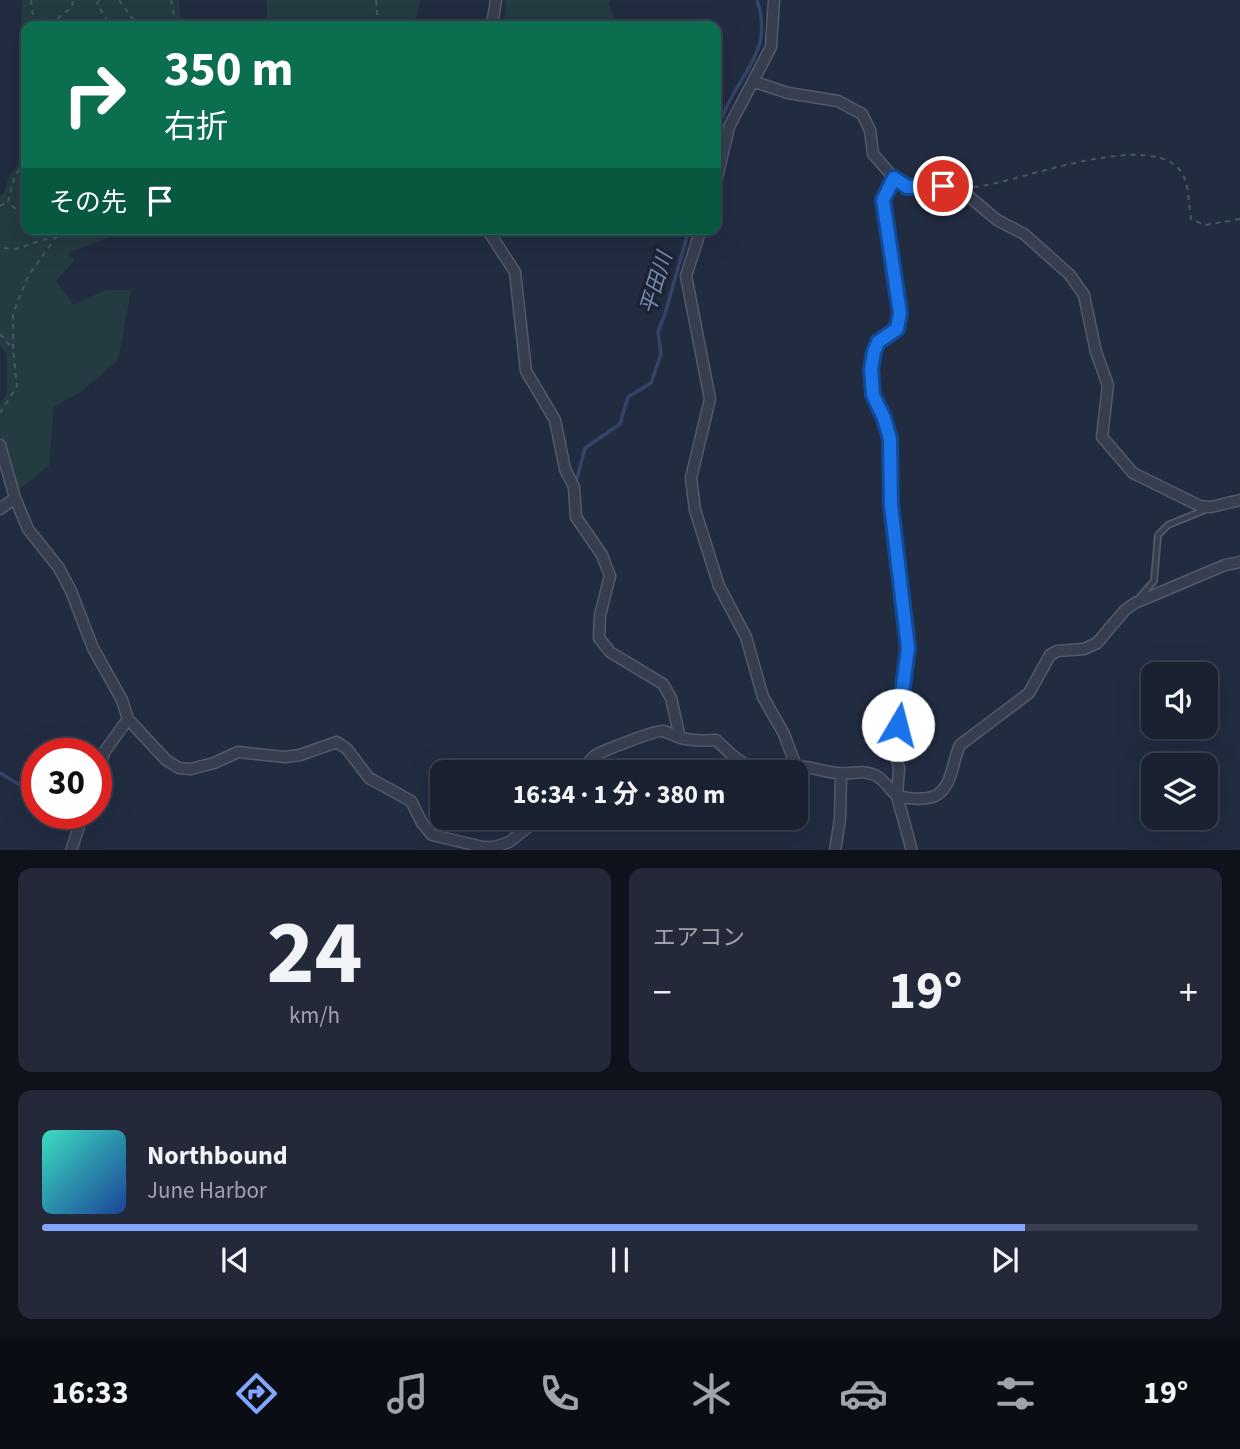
<!DOCTYPE html>
<html lang="ja">
<head>
<meta charset="utf-8">
<style>
  body { margin:0; font-family:"Source Sans 3","Noto Sans JP",sans-serif; background:#232939; color:#f1f3f6; height:100vh; display:flex; flex-direction:column; font-size:26px; white-space:nowrap }
  * { box-sizing:border-box; margin:0 }
  p { font-size:23px; color:#9fa3ab }
  .icon { flex:none; width:38px; height:38px; fill:none; stroke:currentColor; stroke-width:2; stroke-linecap:round; stroke-linejoin:round }
  .map { position:relative; height:850px; overflow:hidden }
  .side { display:flex; flex-direction:column; gap:18px; padding:18px; background:#0e121b; flex:1 }
  .side>* { flex:none }
  .guide { position:absolute; left:21px; top:21px; width:700px; height:214px; border-radius:14px; box-shadow:0 7px 28px #0002,0 0 0 2px #383e4d; background:#0b6e4f; color:#fff; overflow:hidden }
  .fabs { position:absolute; left:1141px; top:662px; display:grid; gap:14px }
  .fabs a { display:grid; place-items:center; width:77px; height:77px; border-radius:14px; background:#1a2131; box-shadow:0 7px 28px #0002,0 0 0 2px #383e4d; font-size:35px }
  .speed { position:absolute; left:21px; top:738px; display:flex; gap:14px; font-size:35px; font-weight:700; text-align:center }
  .speed>* { display:grid; place-content:center; width:91px; height:91px; border-radius:50%; background:#1a2131; box-shadow:0 7px 28px #0002,0 0 0 2px #383e4d; line-height:1 }
  .speed .limit { border:10px solid #d22; background:#fff; color:#111 }
  .pin { position:absolute; display:grid; place-items:center; width:60px; height:60px; color:#fff; margin:-30px; border:4px solid #fff; border-radius:50%; box-shadow:0 2px 7px #0007 }
  .me { position:absolute; width:77px; margin:-38px; rotate:8deg; stroke-linejoin:round; filter:drop-shadow(0 0 5px #0008) }
  .turn { display:flex; align-items:center; gap:24px; height:147px; padding:0 28px; font-size:32px }
  .turn .icon { width:91px; height:91px; stroke-width:2.5 }
  .turn b { display:block; font-size:49px; line-height:60px }
  .then { display:flex; align-items:center; height:66px; padding:0 28px; background:#0003; gap:14px; font-size:26px }
  .big { font-size:52px; font-weight:700; line-height:1.1 }
  .side .tile { flex:1; display:flex; flex-direction:column; justify-content:center; gap:10px; min-width:0; padding:0 24px; border-radius:14px; background:#232939 }
  .side .dial { align-items:center; gap:0 }
  .dial b { font-size:91px; line-height:1 }
  .song { display:flex; align-items:center; gap:21px }
  .cover { width:84px; height:84px; border-radius:10px; background:linear-gradient(135deg,hsl(170 70% 55%),hsl(220 70% 35%)) }
  .played { height:7px; border-radius:4px; background:linear-gradient(90deg,#84a5ff 85%,#383e4d 85%) }
  .keys { display:flex; justify-content:space-around; direction:ltr }
  .heat { display:flex; justify-content:space-between; align-items:center; font-size:38px; direction:ltr }
  .side .tiles { flex:1; display:grid; gap:18px; grid-template-columns:1fr 1fr }
  .tile:last-child { grid-column:span 2 }
  .trip { position:absolute; left:430px; top:760px; width:378px; height:70px; border-radius:14px; background:#1a2131; box-shadow:0 7px 28px #0002,0 0 0 2px #383e4d; font-weight:700; line-height:70px; text-align:center }
  .tab-bar { display:flex; height:112px; justify-content:space-around; align-items:center; background:#0a0d14; color:#9fa3ab }
  .tab-bar .icon { width:49px; height:49px }
  .tab-bar .selected { color:#84a5ff }
  .tab-bar b { font-size:32px; color:#f1f3f6 }
  .map>svg:first-child { display:block }
  .green { fill:#243b42 }
  .lines { fill:none; stroke-linecap:round; stroke-linejoin:round }
  .stream { stroke:#344469; stroke-width:3.5 }
  .lane-casing { stroke:#52596b; stroke-width:8 }
  .street-casing { stroke:#52596b; stroke-width:13 }
  .path { stroke:#42585f; stroke-width:2; stroke-dasharray:5 5; stroke-linecap:butt }
  .lane { stroke:#373e50; stroke-width:4.5 }
  .street { stroke:#373e50; stroke-width:10 }
  .route-casing { stroke:#114b97; stroke-width:18 }
  .route { stroke:#1a73e8; stroke-width:12 }
  .labels { text-anchor:middle; dominant-baseline:central; stroke-width:7; stroke-linejoin:round; paint-order:stroke }
  .water-label { font-size:21px; font-style:italic; fill:#788bb5; stroke:#1c2335 }
</style>
</head>
<body>
<div class="map">
<svg width="1240" height="851" viewBox="0 0 1240 851">
  <rect width="100%" height="100%" fill="#222c41"/>
  <path class="green" d="M22,0H179L181,26H26V122C16,83 21,41 22,0Z
    M267,0H421L413,26H283L267,24Z
    M505,0H610L609,4L616,26H500L506,11Z
    M26,156V229H130L68,253L74,261L56,281L74,305L105,290H131L118,360L82,391L54,407L49,466L19,489L0,435V405L7,393V354L0,345V196L4,193L9,176Z"/>
  <g class="lines">
    <path class="stream" d="M716,140C718,131 720,121 724,113C742,70 774,50 757,0
      M577,478L585,448L620,424L628,397L651,383L661,354L658,332L665,314L689,229
      M0,773L37,795"/>
    <defs>
      <path id="lane" d="M1139,598L1154,581L1158,535L1168,525L1207,509"/>
      <path id="street" d="M492,26L496,0
        M755,82L788,93L838,101L862,114L870,130L873,154L894,178L907,187L959,188L997,220L1024,234L1070,275L1084,295L1096,352L1108,385L1102,437L1133,473L1200,506L1211,507L1240,500
        M894,178L883,200L900,313L897,329L879,342L874,352L871,369L872,395L884,418L890,439L891,505L908,648L894,743L899,769L897,796L912,851
        M716,182L729,127L771,47L774,0
        M487,229L515,272L526,371L555,420L565,469L574,487L576,517L602,555L610,576L600,615L599,638L610,652L663,684L671,698L680,738
        M701,229L686,276L710,399L691,478L695,510L719,586L746,637L763,697L784,734L796,766
        M0,445L15,498L28,529L59,568L71,591L93,648L122,700L128,719L166,760L179,768L191,769L214,763L238,752L285,757L300,755L337,742L347,749L369,778L411,801L422,823L432,835L483,847H495L509,842L541,817
        M0,509L15,498
        M582,772C586,766 590,759 596,755C602,751 657,730 662,731C668,732 673,735 678,737C690,741 703,741 716,740C732,755 746,771 770,770C779,770 787,765 796,766C810,766 824,772 838,773C853,775 859,769 875,775C883,779 888,787 894,793C903,800 925,800 935,796C953,787 952,761 960,745L1029,693L1050,655L1057,651L1084,649L1097,643L1125,610L1135,603L1225,565L1240,562
        M96,776L105,751L128,719
        M71,851L83,814
        M835,851L840,819L841,774"/>
    </defs>
    <use href="#lane" class="lane-casing"/>
    <use href="#street" class="street-casing"/>
    <path class="path" d="M31,0L34,26
      M99,0L97,4L106,18L105,26
      M119,0L138,26
      M171,0L176,26
      M376,0L378,26
      M51,26L52,23L72,7L73,0
      M26,54V68
      M26,162L15,175L8,202L26,218
      M974,187C1016,184 1160,123 1184,177C1189,189 1189,207 1191,219L1205,225L1240,219
      M0,206L7,202
      M4,248L16,249L58,235
      M0,334L13,349V314L28,276L62,229
      M0,413L17,386L13,350"/>
    <use href="#lane" class="lane"/>
    <use href="#street" class="street"/>
  </g>
  <g class="lines">
    <defs>
      <path id="route" d="M898,725L908,648L891,505L890,439L884,418L873,395L871,369L874,352L878,342L897,329L900,313L883,200L894,178L907,187L943,186"/>
    </defs>
    <use href="#route" class="route-casing"/>
    <use href="#route" class="route"/>
  </g>
  <g class="labels">
    <g class="water-label">
      <text transform="translate(656 283) rotate(-73)">平田川</text>
    </g>
  </g>
</svg>
<div class="fabs">
<a><svg class="icon" aria-label="sound" viewBox="0 0 24 24"><path d="M4 9h4l5-4v14l-5-4H4zM17 9q2 3 0 6"/></svg></a>
<a><svg class="icon" aria-label="layers" viewBox="0 0 24 24"><path d="M12 4l9 5-9 5-9-5zM3 14l9 5 9-5"/></svg></a>
</div>
<div class="speed"><div class="limit">30</div></div>
<div class="pin" style="left:943px;top:186px;background:#d93025"><svg class="icon" aria-label="arrive" viewBox="0 0 24 24"><path d="M6 21V4h12l-3 4 3 4H6"/></svg></div>
<svg class="me" style="left:898px;top:725px" viewBox="-20 -20 40 40"><circle r="19" fill="#fff"/><path d="M0-13L10 11 0 6-10 11z" fill="#1a73e8"/></svg>
<div class="trip">16:34 · 1 分 · 380 m</div>
<div class="guide">
<div class="turn"><svg class="icon" aria-label="right" viewBox="0 0 24 24"><path d="M7 20v-9h11M14 6l5 5-5 5"/></svg><div><b>350 m</b>右折</div></div>
<div class="then">その先<svg class="icon" aria-label="arrive" viewBox="0 0 24 24"><path d="M6 21V4h12l-3 4 3 4H6"/></svg></div>
</div>
</div>
<section class="side">
<div class="tiles">
<div class="tile dial"><b>24</b><p>km/h</p></div>
<div class="tile"><p>エアコン</p>
<div class="heat"><a>−</a><b class="big">19°</b><a>+</a></div>
</div>
<div class="tile">
<div class="song"><i class="cover"></i><div><b>Northbound</b><p>June Harbor</p></div></div>
<div class="played"></div>
<div class="keys"><svg class="icon" aria-label="previous" viewBox="0 0 24 24"><path d="M18 5L8 12l10 7zM5 5v14"/></svg><svg class="icon" aria-label="pause" viewBox="0 0 24 24"><path d="M8 5v14M16 5v14"/></svg><svg class="icon" aria-label="next" viewBox="0 0 24 24"><path d="M6 5l10 7-10 7zM19 5v14"/></svg></div>
</div>
</div>
</section>
<nav class="tab-bar">
<b>16:33</b>
<svg class="icon selected" aria-label="directions" viewBox="0 0 24 24"><path d="M12 3l9 9-9 9-9-9zM9 14v-3h6M13 9l2 2-2 2"/></svg>
<svg class="icon" aria-label="music" viewBox="0 0 24 24"><path d="M9 18V5l10-2v13"/><circle cx="6" cy="18" r="3"/><circle cx="16" cy="16" r="3"/></svg>
<svg class="icon" aria-label="phone" viewBox="0 0 24 24"><path d="M5 4h4l2 5-3 2q2 4 5 5l2-3 5 2v4C11 20 4 13 5 4z"/></svg>
<svg class="icon" aria-label="climate" viewBox="0 0 24 24"><path d="M12 3v18M4 7l16 10M4 17L20 7"/></svg>
<svg class="icon" aria-label="car" viewBox="0 0 24 24"><path d="M5 17H2v-5l4-1 3-4h7l3 4 3 1v5h-3M9 17h6M6 11h13"/><circle cx="7" cy="17" r="2"/><circle cx="17" cy="17" r="2"/></svg>
<svg class="icon" aria-label="filters" viewBox="0 0 24 24"><path d="M4 7h16M4 17h16"/><circle cx="9" cy="7" r="2"/><circle cx="15" cy="17" r="2"/></svg>
<b>19°</b>
</nav>
</body>
</html>
